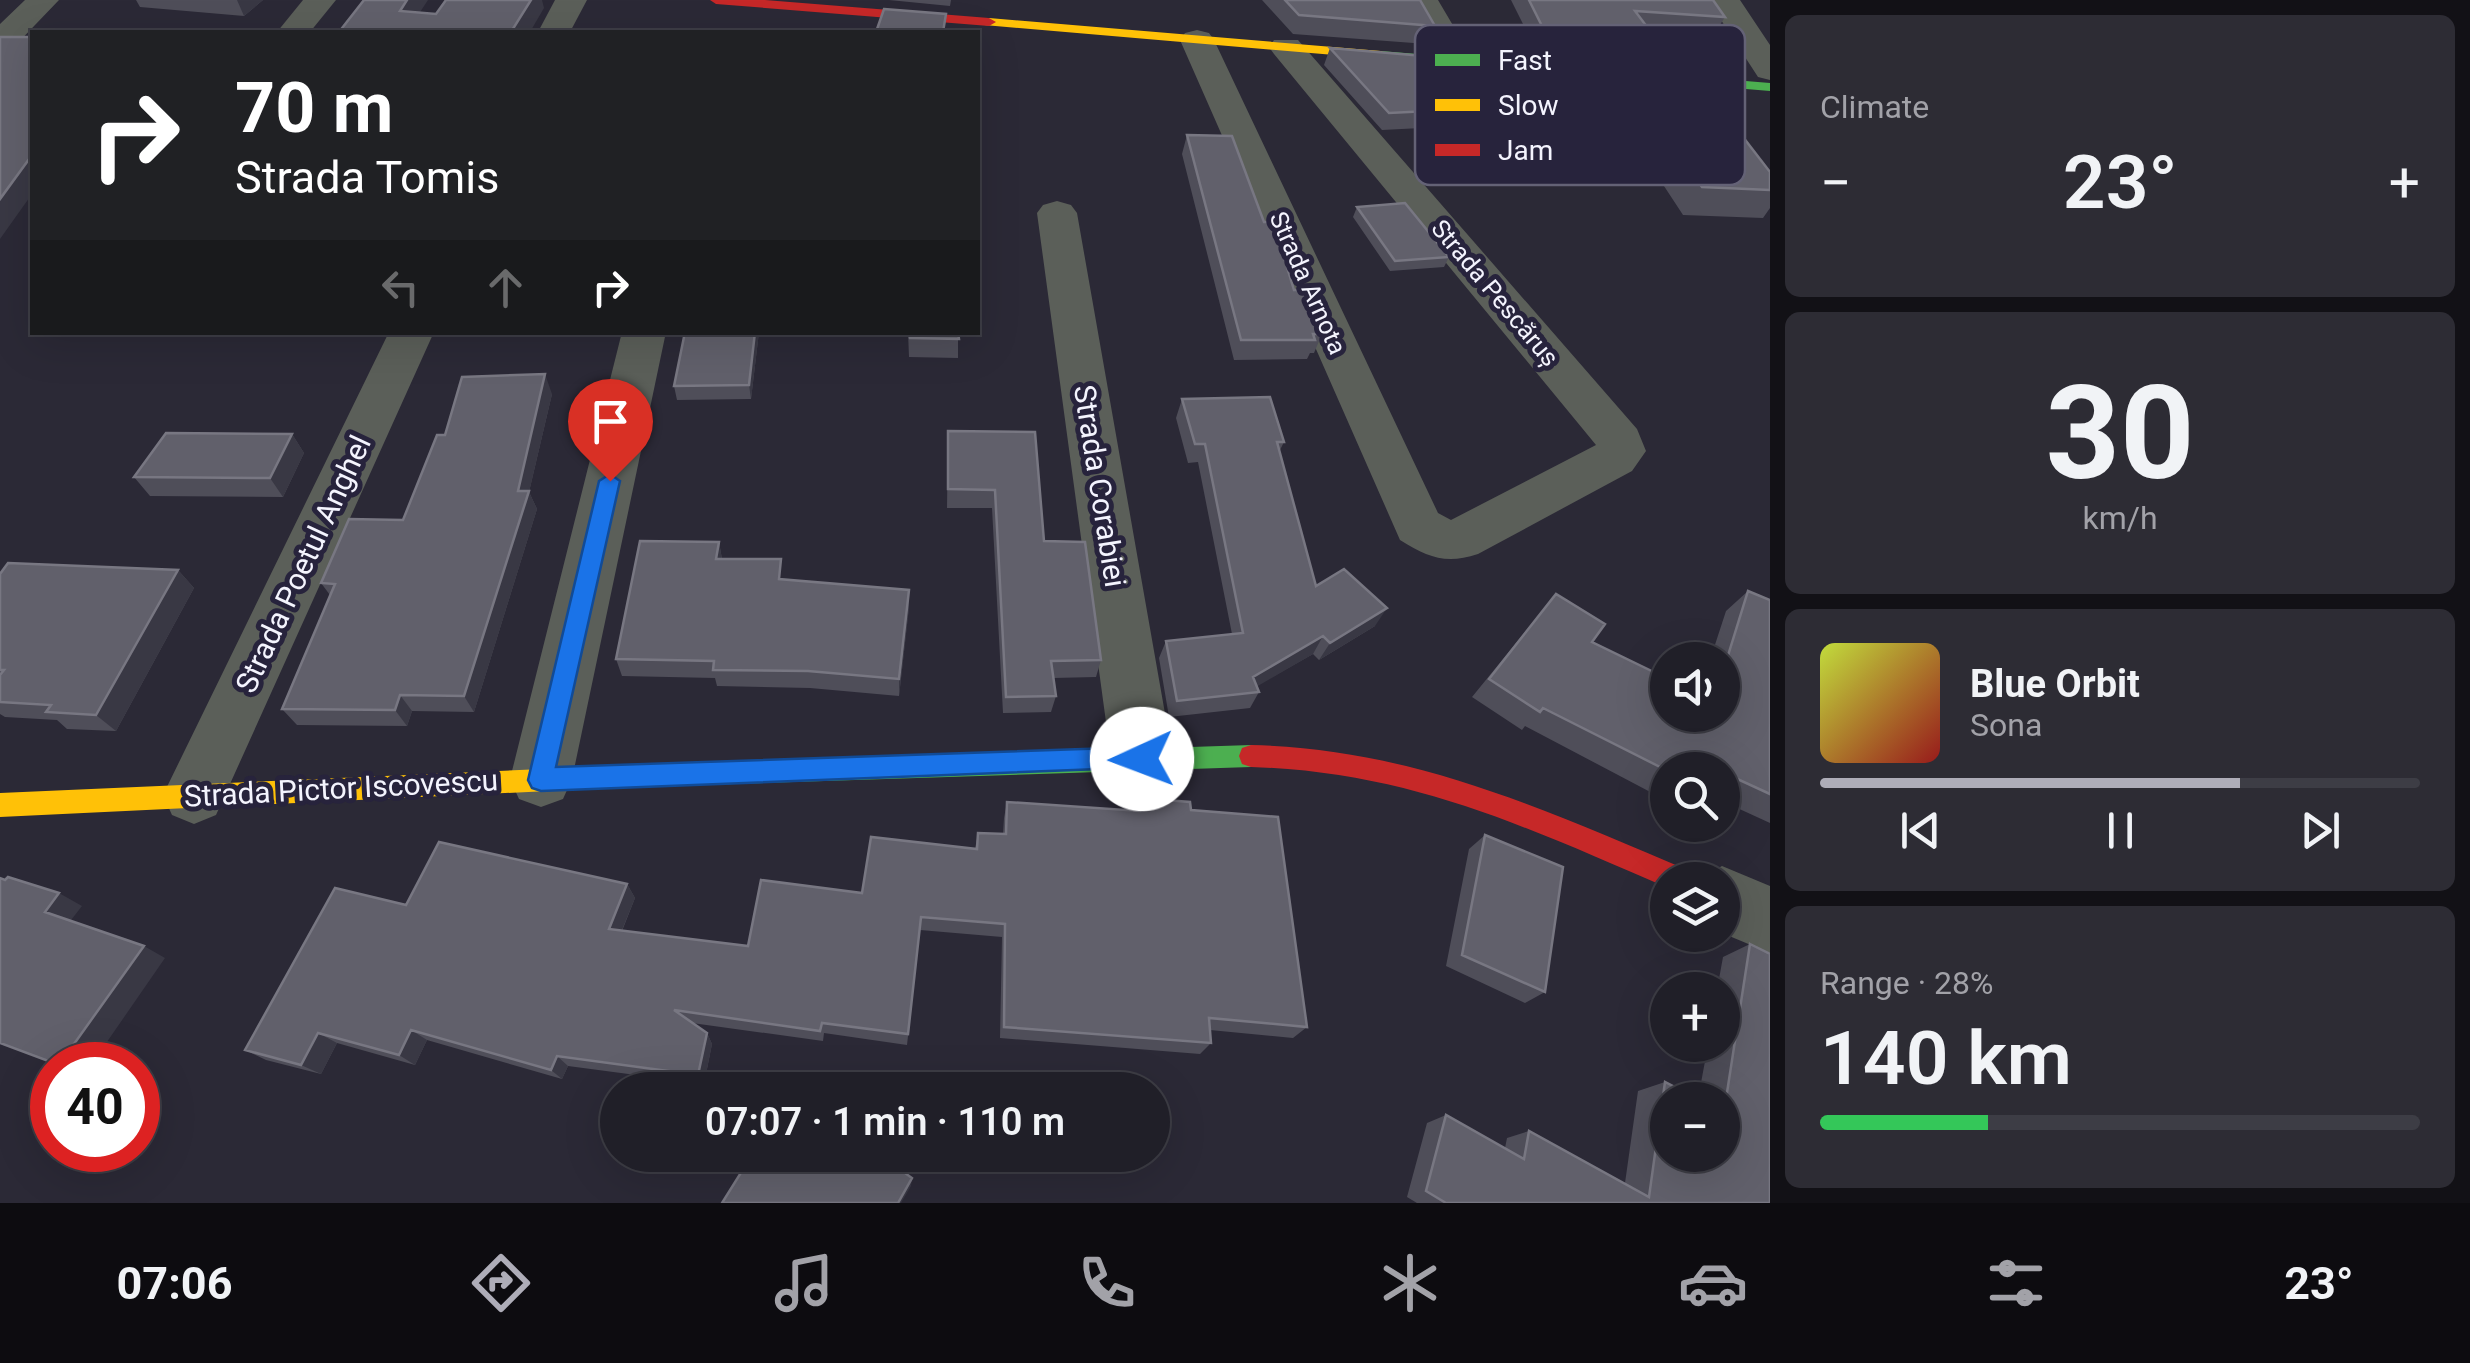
<!DOCTYPE html>
<html lang="en">
<head>
<meta charset="utf-8">
<style>
  body { margin:0; font-family:Roboto,sans-serif; background:#2d2c34; color:#f1f3f6; height:100vh; display:flex; flex-direction:column; font-size:38px; white-space:nowrap }
  * { box-sizing:border-box; margin:0 }
  p { font-size:32px; color:#a2a2a8 }
  .icon { flex:none; width:55px; height:55px; fill:none; stroke:currentColor; stroke-width:2; stroke-linecap:round; stroke-linejoin:round }
  .map { position:relative; flex:1; overflow:hidden }
  .panel { display:flex; flex-direction:column; gap:15px; padding:15px; background:#121116; width:700px }
  .panel>* { flex:none }
  .guide { position:absolute; left:30px; top:30px; width:950px; height:305px; border-radius:0px; box-shadow:0 10px 40px #0002,0 0 0 2px #3d3d45; background:#202124; color:#fff; overflow:hidden }
  .buttons { position:absolute; left:1650px; top:642px; display:grid; gap:20px }
  .buttons a { display:grid; place-items:center; width:90px; height:90px; border-radius:50%; background:#201f28; box-shadow:0 10px 40px #0002,0 0 0 2px #3d3d45; font-size:50px }
  .speed { position:absolute; left:30px; top:1042px; display:flex; gap:20px; font-size:50px; font-weight:700; text-align:center }
  .speed>* { display:grid; place-content:center; width:130px; height:130px; border-radius:50%; background:#201f28; box-shadow:0 10px 40px #0002,0 0 0 2px #3d3d45; line-height:1 }
  .speed .limit { border:15px solid #d22; background:#fff; color:#111 }
  .pin { position:absolute; display:grid; place-items:center; width:85px; height:85px; color:#fff; margin:-102px -42px; border-radius:50% 50% 50% 0; rotate:-45deg; box-shadow:0 0 10px #0007 }
  .pin .icon { rotate:45deg }
  .me { position:absolute; width:110px; margin:-55px; rotate:268deg; stroke-linejoin:round; filter:drop-shadow(0 0 8px #0008) }
  .turn { display:flex; align-items:center; gap:35px; height:210px; padding:0 40px; font-size:45px }
  .turn .icon { width:130px; height:130px; stroke-width:2.5 }
  .turn b { display:block; font-size:70px; line-height:85px }
  .lanes { display:flex; align-items:center; height:95px; padding:0 40px; background:#0003; justify-content:center; gap:50px; direction:ltr }
  .lanes .off { opacity:.35 }
  .big { font-size:75px; font-weight:600; line-height:1.1 }
  .panel .card { flex:1; display:flex; flex-direction:column; justify-content:center; gap:15px; min-width:0; padding:0 35px; border-radius:15px; background:#2d2c34 }
  .panel .dial { align-items:center; gap:0 }
  .dial b { font-size:130px; line-height:1 }
  .song { display:flex; align-items:center; gap:30px }
  .cover { width:120px; height:120px; border-radius:15px; background:linear-gradient(135deg,hsl(70 70% 55%),hsl(0 70% 35%)) }
  .played { height:10px; border-radius:5px; background:linear-gradient(90deg,#aeadb8 70%,#3d3d45 70%) }
  .keys { display:flex; justify-content:space-around; direction:ltr }
  .heat { display:flex; justify-content:space-between; align-items:center; font-size:55px; direction:ltr }
  .charge { height:15px; border-radius:8px; background:linear-gradient(90deg,#34c759 28%,#3d3d45 0) }
  .trip { position:absolute; left:600px; top:1072px; width:570px; height:100px; border-radius:50px; background:#201f28; box-shadow:0 10px 40px #0002,0 0 0 2px #3d3d45; font-weight:600; line-height:100px; text-align:center }
  .menu { display:flex; height:160px; justify-content:space-around; align-items:center; background:#0d0c10; color:#a2a2a8 }
  .menu .icon { width:70px; height:70px }
  .menu .current { color:#aeadb8 }
  .menu b { font-size:45px; color:#f1f3f6 }
  main { display:flex; flex:1; min-height:0 }
  .map>svg:first-child { display:block }
  .lines { fill:none; stroke-linecap:round; stroke-linejoin:round }
  .street { fill:#5b5f59; fill-rule:evenodd }
  .fast { fill:#4caf50; fill-rule:evenodd }
  .slow { fill:#ffc107; fill-rule:evenodd }
  .jam { fill:#c62828; fill-rule:evenodd }
  .wall { fill:#4f4e59; fill-rule:evenodd }
  .shaded-wall { fill:#393844 }
  .building { fill:#61606b; stroke:#787782; stroke-width:2.5 }
  .route { fill:#1a73e8; stroke:#114b97; stroke-width:2.5 }
  .labels { text-anchor:middle; dominant-baseline:central; stroke-width:10; stroke-linejoin:round; paint-order:stroke }
  .far-street-label { font-size:25px; fill:#f4f4fe; stroke:#27233c }
  .street-label { font-size:30px; fill:#f4f4fe; stroke:#27233c }
  .key { fill:#27233c; stroke:#646276; stroke-width:2.5 }
  .key-label { font-size:28px; fill:#f4f4fe }
</style>
</head>
<body>
<main>
<div class="map">
<svg width="1770" height="1203" viewBox="0 0 1770 1203">
  <rect width="100%" height="100%" fill="#2b2936"/>
  <g class="lines">
    <path class="street" d="M25,0H59L12,49L0,52V24Z
      M303,0H336L310,32H277Z
      M555,0H587L570,32H538Z
      M1406,0H1438L1474,61L1469,68H1445Z
      M1708,0H1740L1770,45V80L1758,77Z
      M1197,30L1209,33L1214,40L1438,513L1451,520L1596,445L1274,54L1269,47L1274,40H1298L1637,429L1646,451L1632,471L1478,554C1445,565 1428,557 1400,540L1180,40L1185,33Z
      M1057,201L1071,205L1077,213L1173,759L1164,778L1142,786L1120,778L1111,759L1037,213L1043,205Z
      M389,332H434L216,815L194,824L172,815L163,795Z
      M622,332H666L572,779L563,799L541,807L519,799L510,779Z
      M1722,866L1770,886V953L1722,933V880H1697Z"/>
    <path class="fast" d="M1381,51L1770,83V91L1376,58V52Z
      M1251,745L1260,748L1263,756L1260,764L1251,767L611,788L602,785L598,777L602,769L611,766Z"/>
    <path class="slow" d="M989,18L1381,51L1388,55L1381,59L984,25L982,22Z
      M611,766L620,769L624,777L620,785L611,788L0,817V793Z"/>
    <path class="jam" d="M710,0H765L989,18L996,22L989,26L716,4Z
      M1251,745C1414,749 1542,809 1690,871L1693,880H1668V888C1524,826 1410,772 1251,767L1242,764L1239,756L1242,748Z"/>
  </g>
  <path class="wall" d="M136,0H263L244,16L140,7Z
    M889,0H951L950,6Z
    M1262,0H1420L1435,26L1427,44L1293,34Z
    M1511,0H1713L1725,17L1713,36L1651,31L1660,44L1649,62L1596,58L1592,53L1536,50Z
    M1330,48L1489,108L1480,125L1382,130L1324,65Z
    M1632,62L1770,172V208L1763,218L1683,215L1643,154L1652,141L1617,89Z
    M1187,135L1264,222L1294,290L1322,334L1314,353H1310L1307,359L1234,360L1182,154Z
    M1357,207L1449,257L1444,267L1390,271L1353,217Z
    M759,332L751,399L677,400L674,386Z
    M908,332H958V358L909,357Z
    M552,394L529,492L537,509L474,712L412,711L407,726L297,725L282,709L330,595L321,583L403,520L445,435Z
    M1182,399L1284,442L1279,452L1316,586L1375,626L1319,660L1313,654L1256,686L1259,692L1250,708L1169,717L1159,658L1166,641L1232,634L1198,462L1188,463L1176,418Z
    M948,431L1044,541L1101,660L1096,677L1053,678L1056,696L1051,712L1003,713L992,508H947Z
    M292,434L304,453L283,497L150,496L134,477Z
    M719,542L722,559L783,579L909,607L899,696L810,688L717,686L715,678L622,676L616,659Z
    M178,570L194,588L116,731L67,729L57,720L5,717L0,714V574Z
    M1748,591L1770,600V823L1722,801V770H1668V787L1656,795L1525,726L1522,730L1472,697L1556,594L1592,642L1722,715V660H1710L1726,611Z
    M1140,798L1191,810L1307,1027L1293,1038L1210,1030L1211,1043L1200,1054L1000,1038L1002,937L920,930L907,1045L824,1033L823,1041L692,1023L707,1033L712,1044L704,1084L568,1066L562,1079L427,1040L415,1065L337,1043L321,1074L266,1060L245,1050L406,905L627,884L635,898L622,931L748,946L862,893L975,849L978,833L1003,834L1004,818L1007,802L1134,810Z
    M1485,835L1545,992L1525,1003L1446,966L1469,849Z
    M1750,944L1770,1203H1417L1407,1197L1427,1123L1446,1115L1505,1148L1507,1138L1529,1131L1625,1183L1638,1091L1665,1082L1698,1099L1708,1045H1722V990H1717L1723,957ZM1668,1100H1722V1155Z"/>
  <path class="shaded-wall" d="M237,0H263L244,16Z
    M407,0H428L407,32L400,11Z
    M531,0H542L544,8L530,32H511Z
    M32,155V194L0,239V199Z
    M755,332H759L751,399L749,385Z
    M545,374L552,394L529,492L537,509L474,712L464,696L518,491Z
    M292,434L304,453L283,497L270,478Z
    M719,542L722,560L716,559Z
    M178,570L194,588L116,731L96,715Z
    M909,590V607L899,696V679Z
    M1387,608L1375,626L1319,660L1330,643Z
    M1323,636L1313,654L1244,694L1253,677Z
    M400,695L412,711L407,726L395,710Z
    M627,884L635,898L617,942L609,929Z
    M59,893L82,906L68,924L45,912Z
    M144,946L165,958L91,1065H59Z
    M411,1030L427,1040L415,1065L399,1055Z
    M318,1033L337,1043L321,1074L301,1065Z
    M707,1033L712,1044L704,1084L698,1075Z
    M557,1056L568,1066L562,1079L551,1070Z
    M912,1178L911,1186L901,1203H898Z"/>
  <path class="building" d="M364,0H407L400,11L436,14L446,0H531L511,32H339Z
    M1285,0H1420L1435,26L1299,15Z
    M1529,0H1713L1725,17L1635,11L1660,44L1606,39L1603,34L1545,32Z
    M884,9L946,14L943,32H876Z
    M0,37H32V155L0,199Z
    M1330,48L1459,59L1489,108L1389,113Z
    M1632,62L1689,67L1770,172V190L1702,187L1660,127L1679,128Z
    M1187,135L1232,136L1264,222H1271L1278,237L1294,290H1302L1322,334H1313L1315,340H1241Z
    M1405,203L1449,257L1395,261L1357,207Z
    M685,332H755L749,385L674,386Z
    M909,332H958L959,339L910,338Z
    M545,374L518,491H529L464,696L400,695L395,710L282,709L335,584L321,583L349,519L403,520L437,435H445L462,377Z
    M1270,397L1284,442H1277L1316,586L1344,569L1387,608L1330,643L1323,636L1253,677L1259,692L1177,701L1166,641L1243,633L1205,444H1195L1182,399Z
    M948,431L1035,432L1044,541L1085,542L1101,660L1051,661L1056,696L1006,697L995,490L948,489Z
    M166,433L292,434L270,478L134,477Z
    M640,541L719,542L716,559H781L779,579L909,590L899,679L808,671L713,670L714,661L616,659Z
    M8,563L178,570L96,715L46,712L51,705L0,702V675L4,670H0V574Z
    M1748,591L1770,600V794L1722,772V770H1718L1687,755L1682,770H1668V771L1543,708L1540,712L1489,679L1556,594L1605,624L1592,642L1668,679V715H1722V675Z
    M1140,798L1190,802L1191,810L1278,817L1307,1027L1209,1018L1211,1043L1004,1027L1005,924L921,917L908,1034L822,1023L820,1031L674,1010L707,1033L698,1075L557,1056L551,1070L411,1030L399,1055L318,1033L301,1065L245,1050L335,888L406,905L439,842L627,884L609,929L748,946L761,880L862,893L871,837L977,849L978,833L1006,834L1007,802L1140,811Z
    M1485,835L1563,867L1545,992L1462,955Z
    M8,877L59,893L45,912L144,946L59,1065L0,1043V878L5,880Z
    M1750,944L1770,954V1203H1446L1426,1191L1446,1115L1524,1159L1529,1131L1649,1197L1665,1082L1700,1100H1668V1155H1722V1111L1724,1112Z
    M752,1155H880L912,1178L898,1203H722Z"/>
  <path class="route" d="M610,474L620,481L556,767L1142,747L1151,751L1155,759L1151,767L541,791L532,788L528,780L599,481Z"/>
  <g class="labels">
    <g class="far-street-label">
      <text transform="translate(1308 283) rotate(66)">Strada Arnota</text>
      <text transform="translate(1495 293) rotate(50)">Strada Pescăruș</text>
    </g>
    <g class="street-label">
      <text transform="translate(1100 486) rotate(81)">Strada Corabiei</text>
      <text transform="translate(303 564) rotate(-65)">Strada Poetul Anghel</text>
      <text transform="translate(341 788) rotate(-3)">Strada Pictor Iscovescu</text>
    </g>
  </g>
  <rect x="1415" y="25" width="330" height="160" rx="15" class="key"/>
  <rect x="1435" y="54" width="45" height="12" fill="#4caf50"/>
  <rect x="1435" y="99" width="45" height="12" fill="#ffc107"/>
  <rect x="1435" y="144" width="45" height="12" fill="#c62828"/>
  <g class="key-label">
    <text x="1498" y="70">Fast</text>
    <text x="1498" y="115">Slow</text>
    <text x="1498" y="160">Jam</text>
  </g>
</svg>
<div class="buttons">
<a><svg class="icon" aria-label="sound" viewBox="0 0 24 24"><path d="M4 9h4l5-4v14l-5-4H4zM17 9q2 3 0 6"/></svg></a>
<a><svg class="icon" aria-label="search" viewBox="0 0 24 24"><circle cx="10" cy="10" r="6"/><path d="M15 15l6 6"/></svg></a>
<a><svg class="icon" aria-label="layers" viewBox="0 0 24 24"><path d="M12 4l9 5-9 5-9-5zM3 14l9 5 9-5"/></svg></a>
<a>+</a>
<a>−</a>
</div>
<div class="speed"><div class="limit">40</div></div>
<div class="pin" style="left:610px;top:481px;background:#d93025"><svg class="icon" aria-label="arrive" viewBox="0 0 24 24"><path d="M6 21V4h12l-3 4 3 4H6"/></svg></div>
<svg class="me" style="left:1142px;top:759px" viewBox="-20 -20 40 40"><circle r="19" fill="#fff"/><path d="M0-13L10 11 0 6-10 11z" fill="#1a73e8"/></svg>
<div class="trip">07:07 · 1 min · 110 m</div>
<div class="guide">
<div class="turn"><svg class="icon" aria-label="right" viewBox="0 0 24 24"><path d="M7 20v-9h11M14 6l5 5-5 5"/></svg><div><b>70 m</b>Strada Tomis</div></div>
<div class="lanes"><svg class="icon off" aria-label="left" viewBox="0 0 24 24"><path d="M17 20v-9H6M10 6l-5 5 5 5"/></svg><svg class="icon off" aria-label="ahead" viewBox="0 0 24 24"><path d="M12 20V5M6 11l6-6 6 6"/></svg><svg class="icon" aria-label="right" viewBox="0 0 24 24"><path d="M7 20v-9h11M14 6l5 5-5 5"/></svg></div>
</div>
</div>
<section class="panel">
<div class="card"><p>Climate</p>
<div class="heat"><a>−</a><b class="big">23°</b><a>+</a></div>
</div>
<div class="card dial"><b>30</b><p>km/h</p></div>
<div class="card">
<div class="song"><i class="cover"></i><div><b>Blue Orbit</b><p>Sona</p></div></div>
<div class="played"></div>
<div class="keys"><svg class="icon" aria-label="previous" viewBox="0 0 24 24"><path d="M18 5L8 12l10 7zM5 5v14"/></svg><svg class="icon" aria-label="pause" viewBox="0 0 24 24"><path d="M8 5v14M16 5v14"/></svg><svg class="icon" aria-label="next" viewBox="0 0 24 24"><path d="M6 5l10 7-10 7zM19 5v14"/></svg></div>
</div>
<div class="card"><p>Range · 28%</p><b class="big">140 km</b><div class="charge"></div></div>
</section>
</main>
<nav class="menu">
<b>07:06</b>
<svg class="icon current" aria-label="directions" viewBox="0 0 24 24"><path d="M12 3l9 9-9 9-9-9zM9 14v-3h6M13 9l2 2-2 2"/></svg>
<svg class="icon" aria-label="music" viewBox="0 0 24 24"><path d="M9 18V5l10-2v13"/><circle cx="6" cy="18" r="3"/><circle cx="16" cy="16" r="3"/></svg>
<svg class="icon" aria-label="phone" viewBox="0 0 24 24"><path d="M5 4h4l2 5-3 2q2 4 5 5l2-3 5 2v4C11 20 4 13 5 4z"/></svg>
<svg class="icon" aria-label="climate" viewBox="0 0 24 24"><path d="M12 3v18M4 7l16 10M4 17L20 7"/></svg>
<svg class="icon" aria-label="car" viewBox="0 0 24 24"><path d="M5 17H2v-5l4-1 3-4h7l3 4 3 1v5h-3M9 17h6M6 11h13"/><circle cx="7" cy="17" r="2"/><circle cx="17" cy="17" r="2"/></svg>
<svg class="icon" aria-label="filters" viewBox="0 0 24 24"><path d="M4 7h16M4 17h16"/><circle cx="9" cy="7" r="2"/><circle cx="15" cy="17" r="2"/></svg>
<b>23°</b>
</nav>
</body>
</html>
